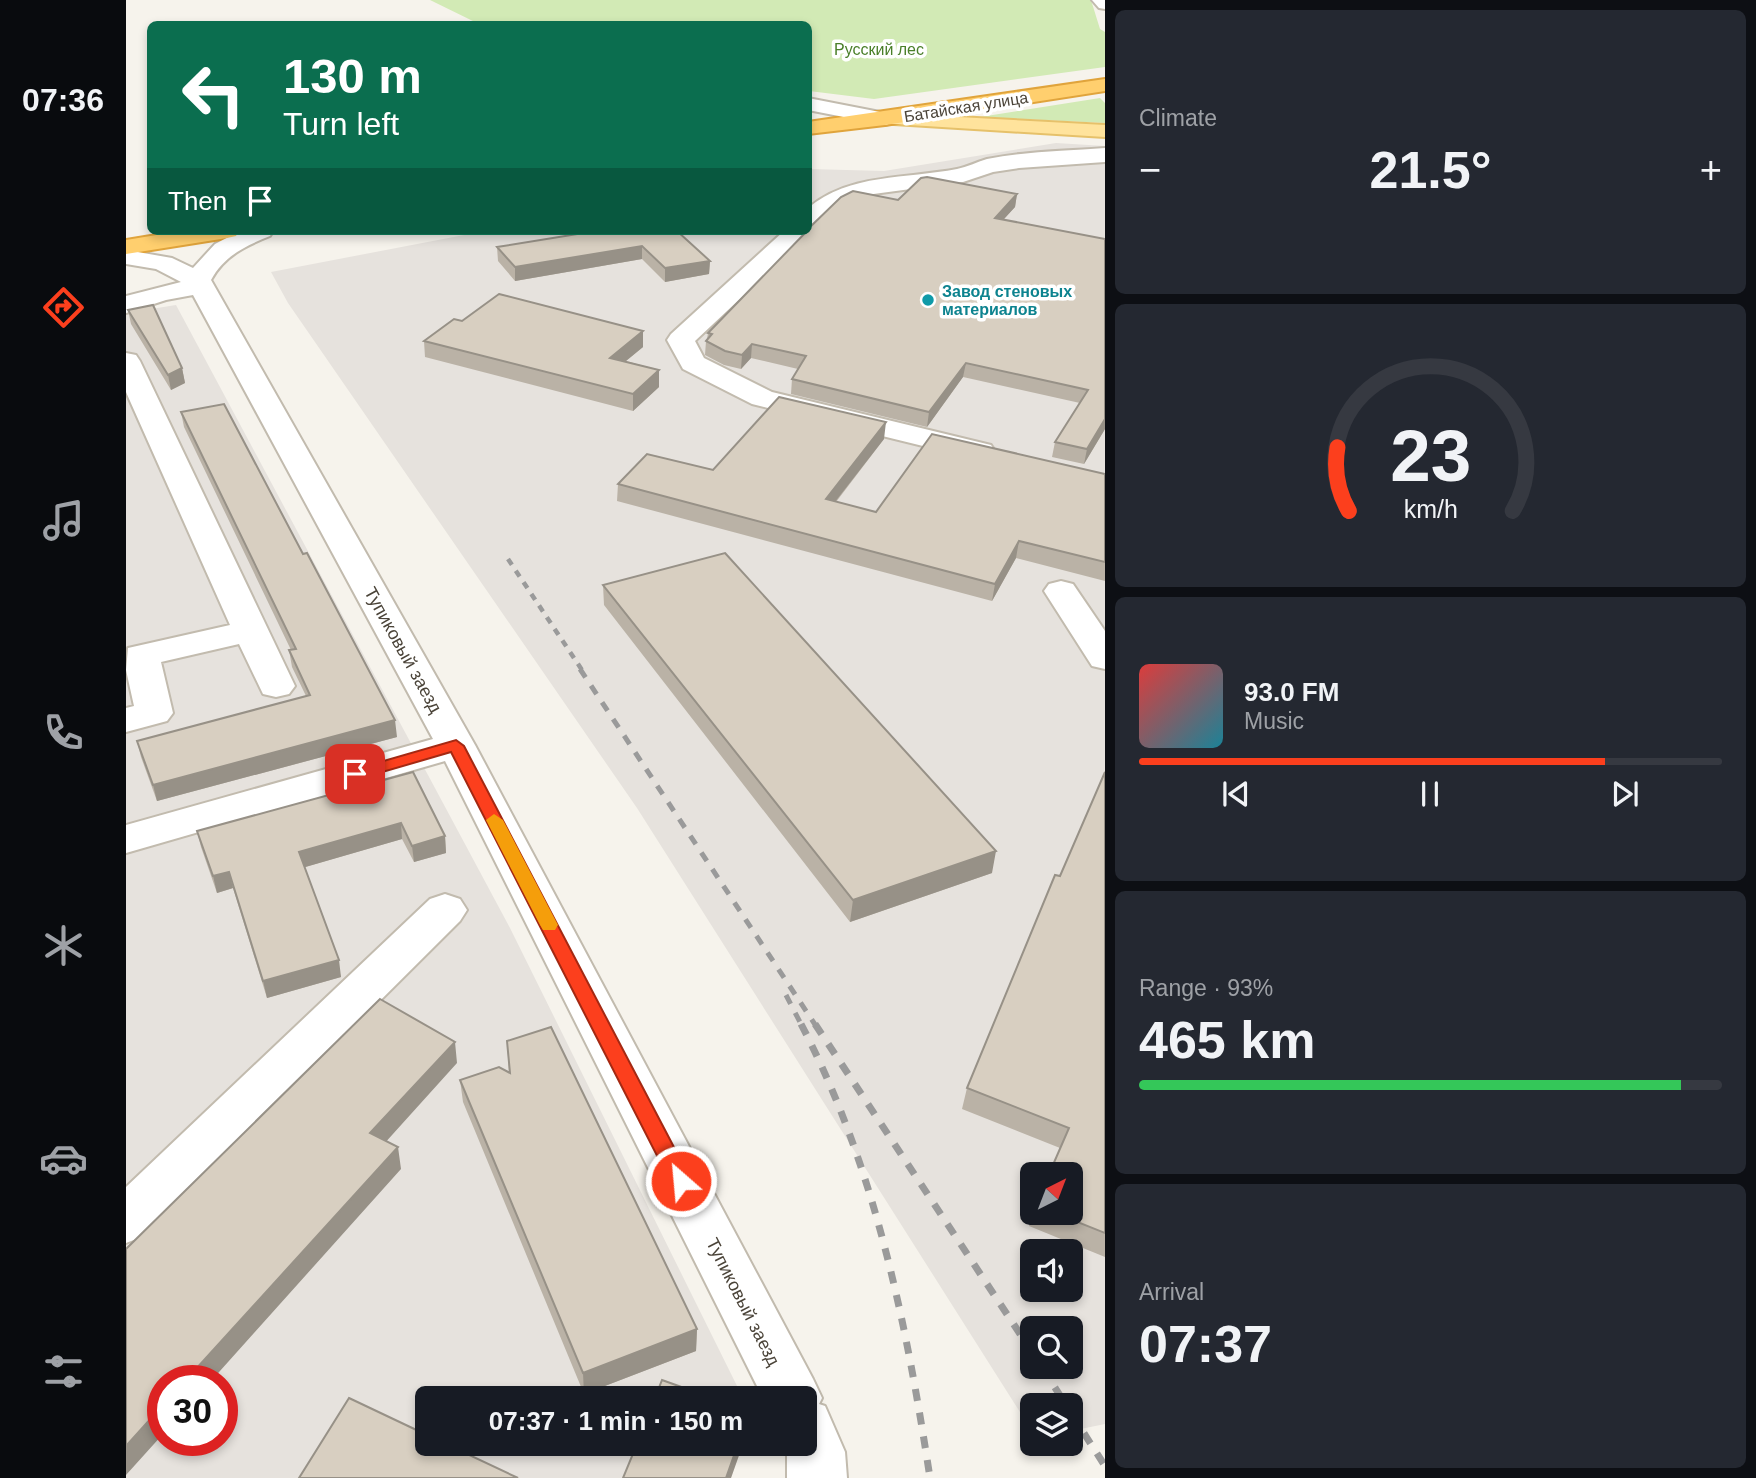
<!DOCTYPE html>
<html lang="en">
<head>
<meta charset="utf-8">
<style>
  body { margin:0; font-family:Helvetica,sans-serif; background:#242831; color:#f1f3f6; height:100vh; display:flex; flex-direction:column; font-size:26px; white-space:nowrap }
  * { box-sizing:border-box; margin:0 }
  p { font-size:23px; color:#9ea1a6 }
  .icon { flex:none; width:38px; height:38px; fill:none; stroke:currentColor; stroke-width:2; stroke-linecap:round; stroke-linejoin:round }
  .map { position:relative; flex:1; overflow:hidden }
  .panel { display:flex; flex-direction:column; gap:10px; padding:10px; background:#0d0f14; width:651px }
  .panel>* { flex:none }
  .hud { position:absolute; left:21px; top:21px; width:665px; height:214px; border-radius:10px; box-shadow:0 4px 10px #0003; background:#0b6e4f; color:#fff; overflow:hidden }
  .needle { width:46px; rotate:42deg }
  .tools { position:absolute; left:894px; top:1162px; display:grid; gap:14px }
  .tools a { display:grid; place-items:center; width:63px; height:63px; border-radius:10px; background:#171b24; box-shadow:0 4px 10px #0003; font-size:35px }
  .speed { position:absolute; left:21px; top:1365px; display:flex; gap:14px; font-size:35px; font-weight:700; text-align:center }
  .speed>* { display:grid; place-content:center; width:91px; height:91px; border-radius:50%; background:#171b24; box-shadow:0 4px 10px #0003; line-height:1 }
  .speed .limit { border:10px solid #d22; background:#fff; color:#111 }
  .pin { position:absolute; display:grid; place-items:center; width:60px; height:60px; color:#fff; margin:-30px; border-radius:14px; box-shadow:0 4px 10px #0006 }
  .me { position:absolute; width:77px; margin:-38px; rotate:333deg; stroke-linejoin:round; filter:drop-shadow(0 0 5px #0008) }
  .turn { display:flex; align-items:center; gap:24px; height:147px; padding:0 21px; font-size:32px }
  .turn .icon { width:91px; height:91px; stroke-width:2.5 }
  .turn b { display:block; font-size:49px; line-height:60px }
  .then { display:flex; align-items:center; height:66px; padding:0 21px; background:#0003; gap:14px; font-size:26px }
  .big { font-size:52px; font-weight:700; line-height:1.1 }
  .panel .tile { flex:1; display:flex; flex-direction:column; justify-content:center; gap:10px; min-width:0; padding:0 24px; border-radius:10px; background:#242831 }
  .panel .dial { align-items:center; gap:0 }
  .dial svg { height:182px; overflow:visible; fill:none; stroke:#363941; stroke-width:7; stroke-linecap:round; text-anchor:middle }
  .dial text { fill:#f1f3f6; stroke:none }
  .song { display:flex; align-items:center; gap:21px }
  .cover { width:84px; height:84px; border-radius:10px; background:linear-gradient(135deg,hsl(0 70% 55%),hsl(190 70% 35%)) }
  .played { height:7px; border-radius:4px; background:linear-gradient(90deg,#fc3f1d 80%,#363941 80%) }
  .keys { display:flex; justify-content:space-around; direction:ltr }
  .heat { display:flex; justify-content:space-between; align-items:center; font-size:38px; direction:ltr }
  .charge { height:10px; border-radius:5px; background:linear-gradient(90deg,#34c759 93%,#363941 0) }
  .trip { position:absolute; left:289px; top:1386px; width:402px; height:70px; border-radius:10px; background:#171b24; box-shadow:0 4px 10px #0003; font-weight:700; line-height:70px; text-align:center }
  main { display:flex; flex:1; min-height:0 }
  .dock { display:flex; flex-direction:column; width:126px; justify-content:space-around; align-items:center; background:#090b0e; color:#9ea1a6 }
  .dock .icon { width:49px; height:49px }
  .dock .current { color:#fc3f1d }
  .dock b { font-size:32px; color:#f1f3f6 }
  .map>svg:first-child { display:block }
  .industrial { fill:#e6e2dd; fill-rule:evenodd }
  .green { fill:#d2eab5 }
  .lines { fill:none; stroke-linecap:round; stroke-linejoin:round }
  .minor-casing { stroke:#c2bbae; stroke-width:4 }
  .major-casing { stroke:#e6c16a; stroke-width:4 }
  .highway-casing { stroke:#e0a43c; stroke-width:4 }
  .minor { fill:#fff; fill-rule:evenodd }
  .major { fill:#ffe39c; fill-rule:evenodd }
  .highway { fill:#ffcf6e; fill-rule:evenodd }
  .rail-far2 { stroke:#9a9a9a; stroke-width:4.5; stroke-dasharray:7 7; stroke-linecap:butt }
  .rail-far1 { stroke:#9a9a9a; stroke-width:5; stroke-dasharray:10 10; stroke-linecap:butt }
  .rail { stroke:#9a9a9a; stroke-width:7; stroke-dasharray:12 12; stroke-linecap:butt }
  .wall { fill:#bab2a6 }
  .shaded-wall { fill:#979187 }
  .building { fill:#d8cfc1; stroke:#979187; stroke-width:2 }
  .route { fill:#fc3f1d; stroke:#a42913; stroke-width:2 }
  .slow { fill:#f59e0b }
  .culture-dot { fill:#0f9aa8; stroke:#fff; stroke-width:2.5 }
  .labels { text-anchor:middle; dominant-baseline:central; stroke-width:7; stroke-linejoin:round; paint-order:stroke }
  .far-park-label { font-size:16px; fill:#4a7f2a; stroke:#fff }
  .far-street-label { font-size:16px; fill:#4b4439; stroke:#fff }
  .far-culture-label { font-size:16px; font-weight:bold; fill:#0d838f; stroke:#fff; text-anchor:start }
  .street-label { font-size:18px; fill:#4b4439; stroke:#fff }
</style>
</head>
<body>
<main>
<nav class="dock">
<b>07:36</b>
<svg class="icon current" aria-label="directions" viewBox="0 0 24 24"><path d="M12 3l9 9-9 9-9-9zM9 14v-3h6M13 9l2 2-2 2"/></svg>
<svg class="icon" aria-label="music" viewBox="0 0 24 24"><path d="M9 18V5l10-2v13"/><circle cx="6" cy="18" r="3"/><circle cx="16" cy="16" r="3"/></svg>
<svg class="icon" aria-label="phone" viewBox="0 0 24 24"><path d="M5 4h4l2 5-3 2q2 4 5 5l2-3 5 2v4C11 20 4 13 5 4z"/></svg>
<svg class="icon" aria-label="climate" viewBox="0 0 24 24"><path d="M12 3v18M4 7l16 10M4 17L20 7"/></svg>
<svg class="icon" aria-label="car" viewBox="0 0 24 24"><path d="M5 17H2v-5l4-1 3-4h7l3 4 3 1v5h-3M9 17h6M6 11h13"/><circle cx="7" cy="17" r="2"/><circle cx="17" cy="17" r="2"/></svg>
<svg class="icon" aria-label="filters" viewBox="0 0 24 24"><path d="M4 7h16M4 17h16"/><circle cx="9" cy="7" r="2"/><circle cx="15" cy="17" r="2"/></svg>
</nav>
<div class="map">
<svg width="979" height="1478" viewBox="0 0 979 1478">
  <rect width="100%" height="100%" fill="#f6f3ec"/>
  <path class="industrial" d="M930,143L979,146V1424L945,1431V1405H906V1431L511,808L162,303L145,272L359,231H682L683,169L758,171ZM906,1174H945V1213H906ZM906,1251H945V1290H906ZM906,1328H945V1367H906Z
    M50,305L384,928L617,1398H301V1444H617L605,1478H0V313ZM37,1381H96V1440H37Z"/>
  <path class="green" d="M304,0H965L974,29L979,32V67L748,99L683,91L682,24H353Z
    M974,98L979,103V123L854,117Z"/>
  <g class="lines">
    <defs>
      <path id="minor" d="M966,0H979V9L973,8Z
        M682,98L759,113L766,115L770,119L766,123L759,125L682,110Z
        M979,148V162L893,168L867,172L837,182L740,195L712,207L690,226L682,228V208C724,173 780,179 831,169C841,167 851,162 861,159C900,151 940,151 979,148Z
        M682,229L684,231L681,236L569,341L578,358L646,392L865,445L869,451L865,457L854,460L626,404L557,369L541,340L545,334L658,231H682Z
        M114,231H147L144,236C119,246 98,256 85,280L349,745L687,1379L696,1398L693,1404L699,1406L719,1452L721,1478H661V1452L657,1444H679V1398H637L319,761L0,853V825L307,739L67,295L40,300L0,313V296L55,282L30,269L0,264V250L46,258L67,268L89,244Z
        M0,353L10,355L14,361L169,686L163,694L150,697L137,694L113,644L35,662L47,713L41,721L0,732V708L8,706L0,670L2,648L104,625L0,392Z
        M935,581L947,584L979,631V669L966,666L918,591L923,584Z
        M319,894L334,899L341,910L334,921L18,1236L0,1243V1187L304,899Z"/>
      <path id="major" d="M759,113L979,125V137L752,123L748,119L752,115Z"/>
      <path id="highway" d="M979,79V91L759,125L682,134V122Z
        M55,231H113L110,236L101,238L0,254V240Z"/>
    </defs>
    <use href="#minor" class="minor-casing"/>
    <use href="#major" class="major-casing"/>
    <use href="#highway" class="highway-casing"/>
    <use href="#minor" class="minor"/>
    <use href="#major" class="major"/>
    <use href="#highway" class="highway"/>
    <path class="rail-far2" d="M382,559L456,670"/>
    <path class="rail-far1" d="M454,669L690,1026
      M660,995L676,1026"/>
    <path class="rail" d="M675,1024C749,1166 780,1321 804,1478
      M689,1024L906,1352
      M916,1367L940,1405
      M945,1413L979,1466"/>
  </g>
  <path class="wall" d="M891,194L889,207L877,220L979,239V429L958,464L926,457L929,442L954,403L837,377L801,427L665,394L666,379L672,369L625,358L615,369L598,365L579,355L580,341L581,339L582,333L772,200Z
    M470,231L584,261L583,274L539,282L516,259L389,281L372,261L371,247Z
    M2,310L56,368L59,383L45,390L5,324Z
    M336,321L517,331V347L500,361L533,370V387L507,411L299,357L298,341Z
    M55,412L271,737L31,801L15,757L11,741L180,696L166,667L163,650H165L58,427Z
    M758,439L710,502L750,512L979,474V581L890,558L866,601L491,501L492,484L587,470Z
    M477,585L866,873L724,922L478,605Z
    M287,772L319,836L320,853L288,862L276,839L179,867L215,977L141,998L107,888L91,893L75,847L71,831Z
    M979,772V1257L903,1226L907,1213H945L934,1148L836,1109L841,1088Z
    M381,1041L571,1329L570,1351L458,1394L337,1102L334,1080L383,1073Z"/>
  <path class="shaded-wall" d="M891,194L889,207L867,231L869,218Z
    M516,246V259L389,281V267Z
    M584,261L583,274L539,282V268Z
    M517,331V347L484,374V358Z
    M626,344L625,358L615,369L616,355Z
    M840,363L837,377L801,427L803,412Z
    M56,368L59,383L45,390L42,375Z
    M533,370V387L507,411V394Z
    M979,419V429L958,464L961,449Z
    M760,422L758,439L698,516L700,499Z
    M893,541L890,558L866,601L869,584Z
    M269,720L271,737L31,801L27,785Z
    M275,823L276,839L176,868L173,852Z
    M319,836L320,853L288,862L286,846Z
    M870,851L866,873L724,922L727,900Z
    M103,872L107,888L91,893L87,876Z
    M213,960L215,977L141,998L137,981Z
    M329,1042L331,1063L248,1155L244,1133Z
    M272,1147L275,1169L85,1381H59Z
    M571,1329L570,1351L458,1394L457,1373Z
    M37,1405V1434L0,1475V1446Z
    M612,1444H617L605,1478H600Z"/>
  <path class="building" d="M801,177L891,194L869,218L979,239V419L961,449L929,442L962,390L840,363L803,412L666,379L680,356L626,344L616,355L599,351L580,341L586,334L582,333L681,231H682V229L715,197L727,191L772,200L795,178Z
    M470,231H551L584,261L539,268L516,246L389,267L371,247Z
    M373,294L517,331L484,358L533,370L507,394L298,341L328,319L336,321Z
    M27,305L56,368L42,375L2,310Z
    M653,397L760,422L700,499L750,512L806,434L979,474V562L893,541L869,584L492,484L521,454L587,470Z
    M98,404L177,554L181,553L269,720L27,785L11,741L184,695L163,650L170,649L55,412Z
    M599,553L870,851L727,900L477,585Z
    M287,772L319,836L286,846L275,823L173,852L213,960L137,981L103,872L87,876L71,831Z
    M979,772V1233L929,1213H945V1174H923L943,1128L841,1088L929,875L934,876Z
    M254,999L329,1042L244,1133L272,1147L59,1381H37V1405L0,1446V1249Z
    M425,1027L571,1329L457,1373L334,1080L373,1067L384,1073L381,1041Z
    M536,1380L586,1398H529Z
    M223,1398L301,1435V1444H320L392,1478H173Z
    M511,1444H612L600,1478H497Z"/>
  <path class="route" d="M330,740L338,746L562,1174L565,1181L562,1187L555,1190L547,1187L325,752L229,780L220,774L223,771Z"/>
  <path class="slow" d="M368,814L377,820L432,925L429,930H417L414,925L360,820Z"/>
  <circle class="culture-dot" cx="802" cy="300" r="7"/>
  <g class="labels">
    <g class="far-park-label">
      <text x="753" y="49">Русский лес</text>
    </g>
    <g class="far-street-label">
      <text transform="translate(840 107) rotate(-9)">Батайская улица</text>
    </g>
    <g class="far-culture-label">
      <text x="816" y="291">Завод стеновых<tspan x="816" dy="18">материалов</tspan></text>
    </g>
    <g class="street-label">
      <text transform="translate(277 650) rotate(61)">Тупиковый заезд</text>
      <text transform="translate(617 1302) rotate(63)">Тупиковый заезд</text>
    </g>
  </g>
</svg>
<div class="tools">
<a><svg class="needle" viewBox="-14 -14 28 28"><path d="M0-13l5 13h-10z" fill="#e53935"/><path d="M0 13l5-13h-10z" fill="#9ea1a6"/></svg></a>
<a><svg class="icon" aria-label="sound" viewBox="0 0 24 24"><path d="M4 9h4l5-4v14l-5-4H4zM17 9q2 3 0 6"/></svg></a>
<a><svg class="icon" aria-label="search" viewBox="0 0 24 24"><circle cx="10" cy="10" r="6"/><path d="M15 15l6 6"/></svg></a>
<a><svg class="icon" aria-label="layers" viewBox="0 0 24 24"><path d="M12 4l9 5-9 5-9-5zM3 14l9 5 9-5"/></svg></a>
</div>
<div class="speed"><div class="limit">30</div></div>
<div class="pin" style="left:229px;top:774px;background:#d93025"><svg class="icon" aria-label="arrive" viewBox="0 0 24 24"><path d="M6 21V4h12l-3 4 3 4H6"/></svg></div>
<svg class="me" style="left:555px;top:1181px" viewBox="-20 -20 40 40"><circle r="17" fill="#fc3f1d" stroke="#fff" stroke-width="3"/><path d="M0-11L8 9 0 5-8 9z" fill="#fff"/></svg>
<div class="trip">07:37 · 1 min · 150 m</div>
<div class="hud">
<div class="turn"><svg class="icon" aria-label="left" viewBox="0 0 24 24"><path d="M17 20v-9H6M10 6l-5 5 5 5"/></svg><div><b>130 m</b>Turn left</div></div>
<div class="then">Then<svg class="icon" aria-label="arrive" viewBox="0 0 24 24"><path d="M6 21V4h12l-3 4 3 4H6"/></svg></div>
</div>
</div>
<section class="panel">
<div class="tile"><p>Climate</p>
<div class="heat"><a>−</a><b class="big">21.5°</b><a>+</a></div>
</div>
<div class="tile dial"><svg viewBox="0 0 100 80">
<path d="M14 69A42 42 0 1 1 86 69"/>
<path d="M14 69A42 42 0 0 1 9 41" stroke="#fc3f1d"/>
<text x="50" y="56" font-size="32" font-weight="700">23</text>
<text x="50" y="72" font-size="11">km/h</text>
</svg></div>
<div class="tile">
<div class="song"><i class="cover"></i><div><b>93.0 FM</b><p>Music</p></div></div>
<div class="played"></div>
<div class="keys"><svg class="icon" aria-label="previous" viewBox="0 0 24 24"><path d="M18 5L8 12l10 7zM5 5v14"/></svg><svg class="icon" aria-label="pause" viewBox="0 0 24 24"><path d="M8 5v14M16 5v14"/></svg><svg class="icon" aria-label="next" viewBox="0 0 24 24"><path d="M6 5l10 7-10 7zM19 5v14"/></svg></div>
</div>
<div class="tile"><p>Range · 93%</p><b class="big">465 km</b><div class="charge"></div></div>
<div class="tile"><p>Arrival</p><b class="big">07:37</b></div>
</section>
</main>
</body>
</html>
